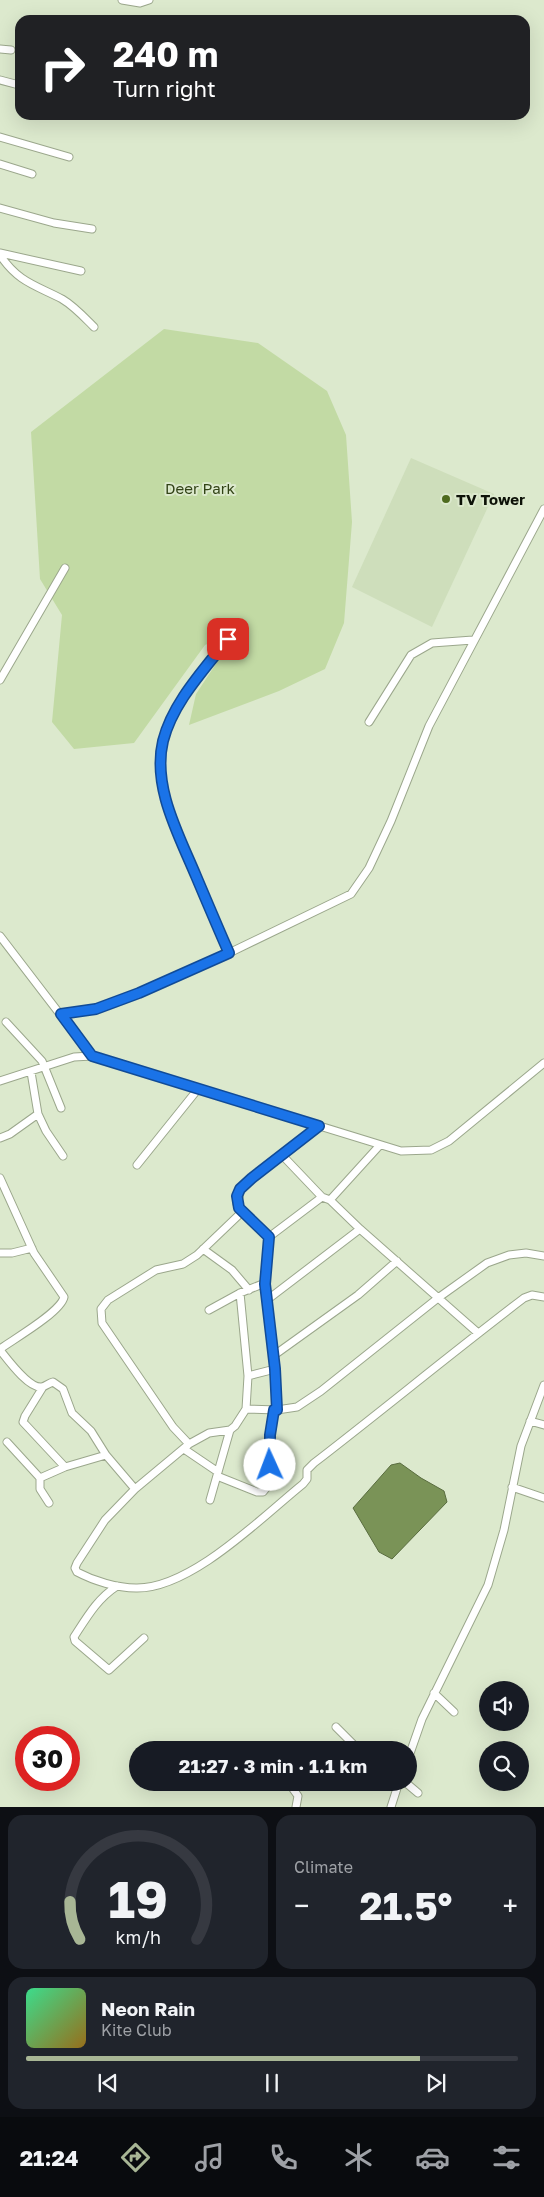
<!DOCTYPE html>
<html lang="en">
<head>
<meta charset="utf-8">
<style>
  body { margin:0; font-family:"Golos Text",sans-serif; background:#20242c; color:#f1f3f6; height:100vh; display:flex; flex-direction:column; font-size:19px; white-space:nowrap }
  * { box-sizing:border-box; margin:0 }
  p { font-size:16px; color:#9ea1a6 }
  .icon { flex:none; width:28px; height:28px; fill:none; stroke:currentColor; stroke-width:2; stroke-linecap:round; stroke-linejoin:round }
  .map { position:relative; height:1807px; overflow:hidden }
  .details { display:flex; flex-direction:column; gap:8px; padding:8px; background:#0d0f14; flex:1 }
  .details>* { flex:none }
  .top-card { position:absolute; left:15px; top:15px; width:515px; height:105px; border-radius:15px; box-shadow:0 5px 20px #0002; background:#202124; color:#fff; overflow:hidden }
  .fabs { position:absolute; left:479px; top:1681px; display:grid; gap:10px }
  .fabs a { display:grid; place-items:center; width:50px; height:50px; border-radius:50%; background:#171b24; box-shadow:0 5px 20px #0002; font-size:25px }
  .speed { position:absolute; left:15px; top:1726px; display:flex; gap:10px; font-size:25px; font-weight:700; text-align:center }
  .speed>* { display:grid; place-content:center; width:65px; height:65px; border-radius:50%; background:#171b24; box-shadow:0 5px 20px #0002; line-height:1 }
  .speed .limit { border:8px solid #d22; background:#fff; color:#111 }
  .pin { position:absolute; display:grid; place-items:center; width:42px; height:42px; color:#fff; margin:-21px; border-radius:10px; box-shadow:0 2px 8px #0006 }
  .me { position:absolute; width:55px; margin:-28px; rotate:358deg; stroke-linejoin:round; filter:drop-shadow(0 0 4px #0008) }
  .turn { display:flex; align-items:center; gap:18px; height:105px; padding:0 15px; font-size:22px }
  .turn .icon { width:65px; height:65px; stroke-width:2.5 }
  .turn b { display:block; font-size:35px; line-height:42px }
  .big { font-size:38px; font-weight:700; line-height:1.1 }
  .details .tile { flex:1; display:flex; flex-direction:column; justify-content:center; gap:8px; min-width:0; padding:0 18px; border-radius:15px; background:#20242c }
  .details .dial { align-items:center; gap:0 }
  .dial svg { height:130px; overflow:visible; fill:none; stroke:#363941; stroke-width:7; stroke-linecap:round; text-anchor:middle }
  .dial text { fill:#f1f3f6; stroke:none }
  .song { display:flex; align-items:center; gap:15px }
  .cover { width:60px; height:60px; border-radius:8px; background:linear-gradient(135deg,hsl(150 70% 55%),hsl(40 70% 35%)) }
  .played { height:5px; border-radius:2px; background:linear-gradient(90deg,#a8b695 80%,#363941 80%) }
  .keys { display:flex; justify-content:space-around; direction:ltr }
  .heat { display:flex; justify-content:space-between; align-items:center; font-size:28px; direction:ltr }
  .details .tiles { flex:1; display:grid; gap:8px; grid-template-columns:1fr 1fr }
  .tile:last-child { grid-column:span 2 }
  .trip { position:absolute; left:129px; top:1741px; width:288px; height:50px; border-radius:25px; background:#171b24; box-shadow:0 5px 20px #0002; font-weight:700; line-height:50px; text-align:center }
  .tab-bar { display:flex; height:80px; justify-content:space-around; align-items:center; background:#090b0e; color:#9ea1a6 }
  .tab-bar .icon { width:35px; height:35px }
  .tab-bar .current { color:#a8b695 }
  .tab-bar b { font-size:22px; color:#f1f3f6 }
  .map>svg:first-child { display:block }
  .built { fill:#cedebb }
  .green { fill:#c2daa4 }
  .water { fill:#7a9357; stroke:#596c3f }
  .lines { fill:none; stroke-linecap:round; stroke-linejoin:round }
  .minor-casing { stroke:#9ba78c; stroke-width:9 }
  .minor { stroke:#fff; stroke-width:7 }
  .route-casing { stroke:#114b97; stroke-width:12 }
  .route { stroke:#1a73e8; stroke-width:9 }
  .poi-dot { fill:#4e6b1e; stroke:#dce9cd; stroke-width:2 }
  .labels { text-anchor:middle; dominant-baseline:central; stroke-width:4; stroke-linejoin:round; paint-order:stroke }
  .park-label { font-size:15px; fill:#324316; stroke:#dce9cd }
  .poi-label { font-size:15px; font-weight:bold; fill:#0d1208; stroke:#dce9cd; text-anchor:start }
</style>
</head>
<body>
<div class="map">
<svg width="544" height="1807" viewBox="0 0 544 1807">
  <rect width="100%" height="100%" fill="#dce9cd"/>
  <path class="built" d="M411,458L494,494L432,627L352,587Z"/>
  <path class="green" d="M164,329L258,343L327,391L346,435L352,522L344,623L325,669L279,691L189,725L196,694L237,632L205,645L134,743L74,749L52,722L62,615L40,579L31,432Z"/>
  <path class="water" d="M400,1463L421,1478L444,1491L447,1502L392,1559L379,1552L353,1508L391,1465Z"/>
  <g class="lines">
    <defs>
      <path id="minor" d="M122,0L140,3L149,0
        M0,49L11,50
        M0,80L19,85
        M0,137L69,157
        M0,164L32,174
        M0,208L54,223L92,229
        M0,253L81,271
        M0,255C18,282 35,285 62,299C74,306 84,317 94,327
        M228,639C204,670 173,702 163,741C152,786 178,833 195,872C206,899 217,926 229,953
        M0,680L65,568
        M369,722L411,655L432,643L473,640
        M0,936L92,1056L401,1151L431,1150L449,1141L544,1063
        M61,1015L96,1009L139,993L229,953L351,894L369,868L391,821L429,726L544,509
        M6,1022L42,1061L61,1108
        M0,1081L74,1057L92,1056
        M38,1114L46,1131L63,1156
        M0,1138L10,1134L38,1114L31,1072
        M137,1165L198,1089
        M0,1178L34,1253L64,1297C61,1312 14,1339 0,1349
        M330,1200L380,1145
        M243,1211L269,1237L322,1197
        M360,1229L478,1333
        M269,1237L265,1283L275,1369L248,1376L246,1409L235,1426L230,1430L209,1433L189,1444L173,1427L102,1323L101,1309L108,1300L156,1270L183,1264L197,1255L243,1211L237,1204L241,1189L253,1178L319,1126
        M203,1249L232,1270L249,1290
        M0,1253H12L32,1248
        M240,1293L248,1376
        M267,1300L360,1229L330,1200L322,1197L282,1155
        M209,1310L240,1293L265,1283
        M0,1350C8,1360 29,1389 42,1387C46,1386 49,1383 53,1382L63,1389L72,1413L91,1431L106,1455
        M273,1356L358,1295L397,1261
        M275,1369L277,1410
        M43,1387L25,1416L23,1422L65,1467
        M246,1409L277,1410L297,1407L321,1391L438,1298L487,1263L509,1255L526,1253L544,1256
        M530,1421L544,1425
        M7,1442L40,1478
        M189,1444L135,1489L105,1520L77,1563L75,1568L77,1572C94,1581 117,1588 136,1588C191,1589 262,1517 303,1484L307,1479V1470L314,1463C384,1409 453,1352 524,1298L532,1295L544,1297
        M184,1449L218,1472
        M217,1476L257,1492H263L271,1482L269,1453L274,1410
        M512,1487L544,1498
        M210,1500L230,1430
        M49,1503L40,1489V1478L65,1467L106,1455L135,1489
        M117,1586C97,1599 87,1617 74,1637L75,1641L109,1670L144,1638
        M434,1693L454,1712
        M336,1727L359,1750
        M408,1759L422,1719L488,1585L504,1530L521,1446L544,1385
        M288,1782L298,1796L296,1807
        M405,1782L418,1793
        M391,1807L399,1782"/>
    </defs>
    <use href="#minor" class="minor-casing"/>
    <use href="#minor" class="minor"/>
  </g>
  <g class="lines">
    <defs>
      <path id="route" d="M228,639C204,670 173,702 163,741C152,787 179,835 196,876C207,902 218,928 229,953L139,993L96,1009L61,1014L92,1056L319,1126L252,1178L240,1189L237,1196L239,1208L269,1237L265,1284L275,1369L277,1410H274L270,1435V1465"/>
    </defs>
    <use href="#route" class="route-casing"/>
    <use href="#route" class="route"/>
  </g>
  <circle class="poi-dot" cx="446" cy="499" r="5"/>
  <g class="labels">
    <g class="park-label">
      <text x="200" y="488">Deer Park</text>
    </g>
    <g class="poi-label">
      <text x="456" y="499">TV Tower</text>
    </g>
  </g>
</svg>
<div class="fabs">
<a><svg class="icon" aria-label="sound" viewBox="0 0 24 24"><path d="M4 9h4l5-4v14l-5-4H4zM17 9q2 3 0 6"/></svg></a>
<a><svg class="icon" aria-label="search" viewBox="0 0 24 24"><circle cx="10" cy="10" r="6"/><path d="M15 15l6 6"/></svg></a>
</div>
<div class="speed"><div class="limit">30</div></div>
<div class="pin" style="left:228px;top:639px;background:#d93025"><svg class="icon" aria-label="arrive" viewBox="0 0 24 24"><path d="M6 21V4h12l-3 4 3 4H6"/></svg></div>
<svg class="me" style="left:270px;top:1465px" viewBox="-20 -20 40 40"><circle r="19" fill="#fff"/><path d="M0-13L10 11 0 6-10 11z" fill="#1a73e8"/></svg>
<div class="trip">21:27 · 3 min · 1.1 km</div>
<div class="top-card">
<div class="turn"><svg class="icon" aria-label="right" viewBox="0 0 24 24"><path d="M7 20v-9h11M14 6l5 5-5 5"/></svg><div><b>240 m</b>Turn right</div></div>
</div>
</div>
<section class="details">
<div class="tiles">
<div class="tile dial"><svg viewBox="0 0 100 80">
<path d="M14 69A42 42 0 1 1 86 69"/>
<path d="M14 69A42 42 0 0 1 8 46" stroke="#a8b695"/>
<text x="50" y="56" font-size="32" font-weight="700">19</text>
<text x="50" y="72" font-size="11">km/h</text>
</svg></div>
<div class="tile"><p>Climate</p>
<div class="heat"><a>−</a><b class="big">21.5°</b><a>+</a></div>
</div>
<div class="tile">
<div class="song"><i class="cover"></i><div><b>Neon Rain</b><p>Kite Club</p></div></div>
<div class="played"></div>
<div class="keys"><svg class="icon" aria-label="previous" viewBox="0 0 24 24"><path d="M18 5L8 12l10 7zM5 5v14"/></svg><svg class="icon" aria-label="pause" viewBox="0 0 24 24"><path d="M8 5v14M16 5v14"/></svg><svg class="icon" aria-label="next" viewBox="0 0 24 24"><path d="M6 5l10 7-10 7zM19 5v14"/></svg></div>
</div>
</div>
</section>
<nav class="tab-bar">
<b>21:24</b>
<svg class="icon current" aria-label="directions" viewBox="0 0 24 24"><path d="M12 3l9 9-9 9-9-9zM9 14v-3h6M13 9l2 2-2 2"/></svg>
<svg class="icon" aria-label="music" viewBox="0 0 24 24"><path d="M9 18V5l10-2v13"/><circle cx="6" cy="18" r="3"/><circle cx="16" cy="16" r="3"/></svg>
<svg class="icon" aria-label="phone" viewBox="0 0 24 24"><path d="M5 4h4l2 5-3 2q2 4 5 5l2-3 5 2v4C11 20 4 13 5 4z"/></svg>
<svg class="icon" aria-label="climate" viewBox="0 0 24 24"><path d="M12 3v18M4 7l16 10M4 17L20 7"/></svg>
<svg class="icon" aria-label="car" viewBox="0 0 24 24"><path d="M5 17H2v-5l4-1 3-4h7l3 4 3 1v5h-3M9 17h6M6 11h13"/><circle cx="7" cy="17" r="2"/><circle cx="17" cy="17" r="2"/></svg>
<svg class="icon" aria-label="filters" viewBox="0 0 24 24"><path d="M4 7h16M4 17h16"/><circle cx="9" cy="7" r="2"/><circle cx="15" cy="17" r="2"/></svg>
</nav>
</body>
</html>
